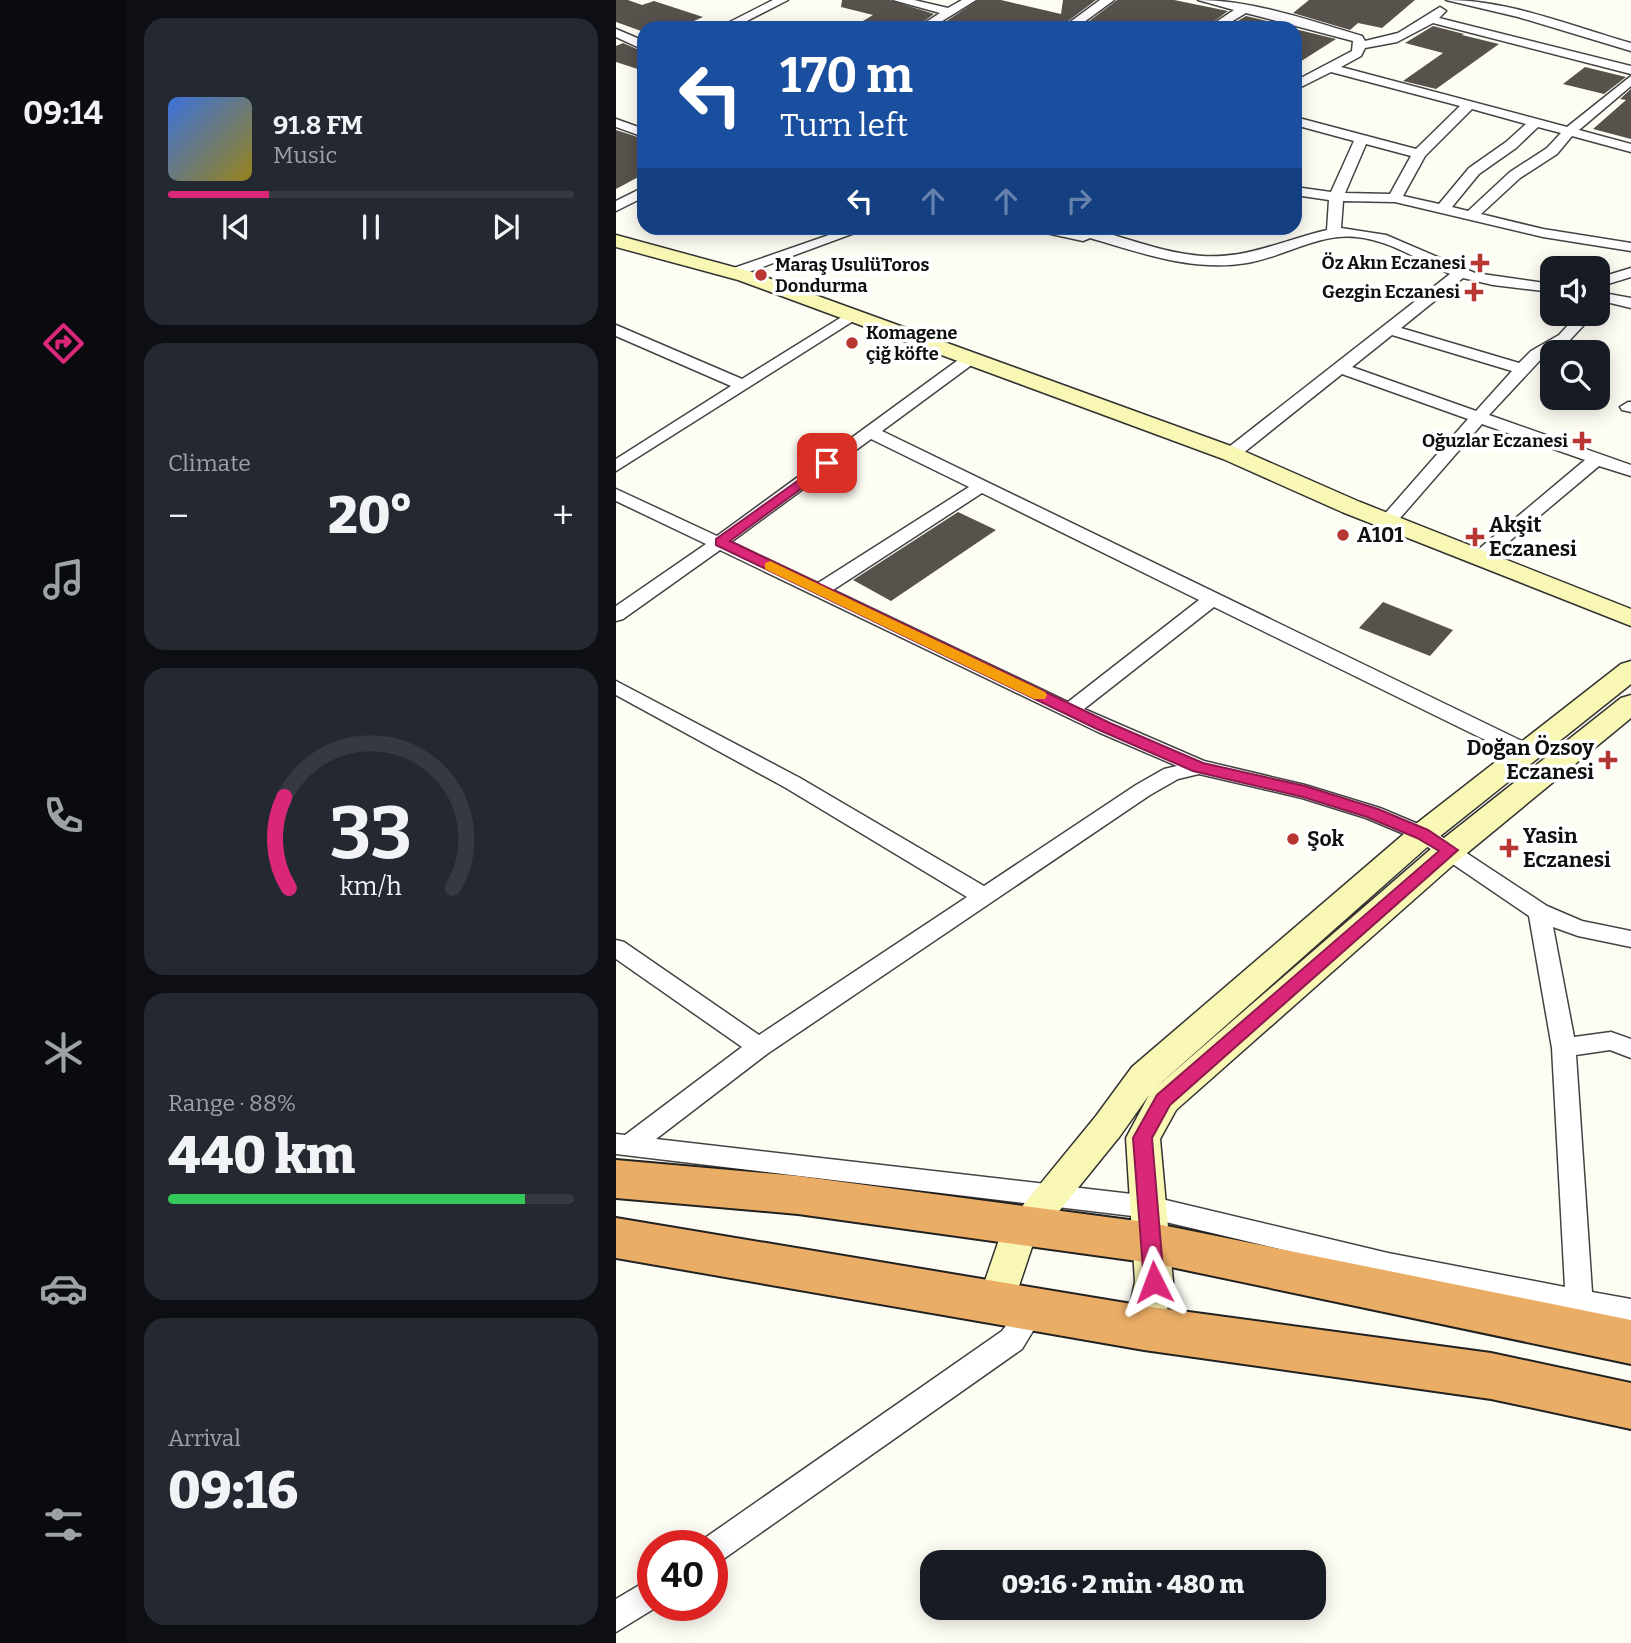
<!DOCTYPE html>
<html lang="en">
<head>
<meta charset="utf-8">
<style>
  body { margin:0; font-family:Bitter,serif; background:#242831; color:#f1f3f6; height:100vh; display:flex; flex-direction:column; font-size:26px; white-space:nowrap }
  * { box-sizing:border-box; margin:0 }
  p { font-size:23px; color:#9ea1a6 }
  .icon { flex:none; width:38px; height:38px; fill:none; stroke:currentColor; stroke-width:2; stroke-linecap:round; stroke-linejoin:round }
  .map { position:relative; flex:1; overflow:hidden }
  .sheet { display:flex; flex-direction:column; gap:18px; padding:18px; background:#0d0f14; width:490px }
  .sheet>* { flex:none }
  .guide { position:absolute; left:21px; top:21px; width:665px; height:214px; border-radius:21px; box-shadow:0 4px 18px #0003; background:#1a4fa0; color:#fff; overflow:hidden }
  .buttons { position:absolute; left:924px; top:256px; display:grid; gap:14px }
  .buttons a { display:grid; place-items:center; width:70px; height:70px; border-radius:14px; background:#171b24; box-shadow:0 4px 18px #0003; font-size:35px }
  .speed { position:absolute; left:21px; top:1530px; display:flex; gap:14px; font-size:35px; font-weight:700; text-align:center }
  .speed>* { display:grid; place-content:center; width:91px; height:91px; border-radius:50%; background:#171b24; box-shadow:0 4px 18px #0003; line-height:1 }
  .speed .limit { border:10px solid #d22; background:#fff; color:#111 }
  .pin { position:absolute; display:grid; place-items:center; width:60px; height:60px; color:#fff; margin:-30px; border-radius:14px; box-shadow:0 4px 10px #0006 }
  .me { position:absolute; width:77px; margin:-38px; rotate:357deg; stroke-linejoin:round; filter:drop-shadow(0 0 5px #0008) }
  .turn { display:flex; align-items:center; gap:24px; height:147px; padding:0 28px; font-size:32px }
  .turn .icon { width:91px; height:91px; stroke-width:2.5 }
  .turn b { display:block; font-size:49px; line-height:60px }
  .lanes { display:flex; align-items:center; height:66px; padding:0 28px; background:#0003; justify-content:center; gap:35px; direction:ltr }
  .lanes .off { opacity:.35 }
  .big { font-size:52px; font-weight:800; line-height:1.1 }
  .sheet .card { flex:1; display:flex; flex-direction:column; justify-content:center; gap:10px; min-width:0; padding:0 24px; border-radius:21px; background:#242831 }
  .sheet .dial { align-items:center; gap:0 }
  .dial svg { height:182px; overflow:visible; fill:none; stroke:#363941; stroke-width:7; stroke-linecap:round; text-anchor:middle }
  .dial text { fill:#f1f3f6; stroke:none }
  .song { display:flex; align-items:center; gap:21px }
  .cover { width:84px; height:84px; border-radius:10px; background:linear-gradient(135deg,hsl(220 70% 55%),hsl(50 70% 35%)) }
  .played { height:7px; border-radius:4px; background:linear-gradient(90deg,#db2777 25%,#363941 25%) }
  .keys { display:flex; justify-content:space-around; direction:ltr }
  .heat { display:flex; justify-content:space-between; align-items:center; font-size:38px; direction:ltr }
  .charge { height:10px; border-radius:5px; background:linear-gradient(90deg,#34c759 88%,#363941 0) }
  .trip { position:absolute; left:304px; top:1550px; width:406px; height:70px; border-radius:21px; background:#171b24; box-shadow:0 4px 18px #0003; font-weight:800; line-height:70px; text-align:center }
  main { display:flex; flex:1; min-height:0 }
  .menu { display:flex; flex-direction:column; width:126px; justify-content:space-around; align-items:center; background:#090b0e; color:#9ea1a6 }
  .menu .icon { width:49px; height:49px }
  .menu .on { color:#db2777 }
  .menu b { font-size:32px; color:#f1f3f6 }
  .map>svg:first-child { display:block }
  .building { fill:#58524d }
  .lines { fill:none; stroke-linecap:round; stroke-linejoin:round }
  .street-casing { stroke:#434343; stroke-width:3 }
  .secondary-casing { stroke:#323232; stroke-width:3 }
  .highway-casing { stroke:#212121; stroke-width:4 }
  .street { fill:#fff; fill-rule:evenodd }
  .secondary { fill:#f9f7b4; fill-rule:evenodd }
  .highway { fill:#eaad66; fill-rule:evenodd }
  .route { fill:#db2777; stroke:#8e194d; stroke-width:2 }
  .slow { fill:#f59e0b }
  .poi-dot { fill:#b73631; stroke:#fff; stroke-width:2.5 }
  .labels { text-anchor:middle; dominant-baseline:central; stroke-width:7; stroke-linejoin:round; paint-order:stroke }
  .far-poi-label { font-size:18px; font-weight:bold; fill:#101010; stroke:#fff; text-anchor:end }
  .poi-label { font-size:21px; font-weight:bold; fill:#101010; stroke:#fff; text-anchor:start }
</style>
</head>
<body>
<main>
<nav class="menu">
<b>09:14</b>
<svg class="icon on" aria-label="directions" viewBox="0 0 24 24"><path d="M12 3l9 9-9 9-9-9zM9 14v-3h6M13 9l2 2-2 2"/></svg>
<svg class="icon" aria-label="music" viewBox="0 0 24 24"><path d="M9 18V5l10-2v13"/><circle cx="6" cy="18" r="3"/><circle cx="16" cy="16" r="3"/></svg>
<svg class="icon" aria-label="phone" viewBox="0 0 24 24"><path d="M5 4h4l2 5-3 2q2 4 5 5l2-3 5 2v4C11 20 4 13 5 4z"/></svg>
<svg class="icon" aria-label="climate" viewBox="0 0 24 24"><path d="M12 3v18M4 7l16 10M4 17L20 7"/></svg>
<svg class="icon" aria-label="car" viewBox="0 0 24 24"><path d="M5 17H2v-5l4-1 3-4h7l3 4 3 1v5h-3M9 17h6M6 11h13"/><circle cx="7" cy="17" r="2"/><circle cx="17" cy="17" r="2"/></svg>
<svg class="icon" aria-label="filters" viewBox="0 0 24 24"><path d="M4 7h16M4 17h16"/><circle cx="9" cy="7" r="2"/><circle cx="15" cy="17" r="2"/></svg>
</nav>
<section class="sheet">
<div class="card">
<div class="song"><i class="cover"></i><div><b>91.8 FM</b><p>Music</p></div></div>
<div class="played"></div>
<div class="keys"><svg class="icon" aria-label="previous" viewBox="0 0 24 24"><path d="M18 5L8 12l10 7zM5 5v14"/></svg><svg class="icon" aria-label="pause" viewBox="0 0 24 24"><path d="M8 5v14M16 5v14"/></svg><svg class="icon" aria-label="next" viewBox="0 0 24 24"><path d="M6 5l10 7-10 7zM19 5v14"/></svg></div>
</div>
<div class="card"><p>Climate</p>
<div class="heat"><a>−</a><b class="big">20°</b><a>+</a></div>
</div>
<div class="card dial"><svg viewBox="0 0 100 80">
<path d="M14 69A42 42 0 1 1 86 69"/>
<path d="M14 69A42 42 0 0 1 12 29" stroke="#db2777"/>
<text x="50" y="56" font-size="32" font-weight="700">33</text>
<text x="50" y="72" font-size="11">km/h</text>
</svg></div>
<div class="card"><p>Range · 88%</p><b class="big">440 km</b><div class="charge"></div></div>
<div class="card"><p>Arrival</p><b class="big">09:16</b></div>
</section>
<div class="map">
<svg width="1015" height="1643" viewBox="0 0 1015 1643">
  <rect width="100%" height="100%" fill="#fefdf4"/>
  <path class="building" d="M0,0H12L26,5L38,1L87,17L62,28H28V32L0,22Z
    M226,0H274L318,14L299,28H235L257,15L225,7Z
    M362,0H385L445,14L447,0H480L443,28H418L386,21L374,28H320Z
    M501,0H558L612,11L589,28H464Z
    M693,0H799L766,28L742,23L734,30L677,13Z
    M630,16L651,21L650,28H610Z
    M817,26L848,34L846,35L883,44L820,89L787,81L827,53L789,43Z
    M679,29L720,39L679,65Z
    M7,43L28,52V71L0,62V46Z
    M969,67L1010,77L988,94L947,84Z
    M1015,89V139L977,129L1010,100L1004,99Z
    M0,130L28,139V174L0,189Z
    M342,512L380,530L275,601L237,580Z
    M767,602L837,630L814,656L743,628Z"/>
  <g class="lines">
    <defs>
      <path id="street" d="M157,0H172L117,28H102Z
        M277,0H298L332,8L346,0H360L315,28H301L324,13Z
        M484,0H498L460,28H446Z
        M582,0C637,0 694,21 746,36L749,41L782,33L824,7L830,11L823,18L1015,66V74L817,23L781,42L749,48L745,56L725,67L951,127L1015,76V86L963,130L1015,144V152L956,136L941,154L904,178L865,214L927,229L1015,243V251L927,237L779,202L727,201L725,228L770,235L859,273L936,284V292L877,285L847,278L785,328L903,363L915,351L943,335L963,313H979L953,341L927,357L873,415L1015,465V476L983,466L870,561H858L855,557L858,553L969,460L866,424L778,525H766L763,521L766,517L852,419L726,374L621,458H609L607,454L609,450L834,274C804,261 774,240 740,237C702,233 668,257 631,263C578,272 524,253 474,238L467,241L421,231L419,228C435,226 455,225 471,228C510,237 546,253 586,256C631,259 668,240 711,230L713,200L679,195V187L715,192L738,141L679,125V117L800,149L844,106L715,72L679,90V81L736,51L737,41L630,13L605,28H591L618,10ZM856,109L910,124L890,142L853,168L823,204L787,196L809,156ZM922,127L945,133L931,148L894,172L852,211L836,207L863,174L900,148ZM750,144L795,156L774,194L729,193ZM776,335L896,371L860,411L736,367Z
        M830,0C893,0 955,26 1015,43V51L902,17Z
        M0,29L28,41V50L0,37Z
        M0,119L28,129V137L0,127Z
        M28,187V197L0,211V201Z
        M233,228H252L122,276H112L110,273L112,270Z
        M1015,268V277L982,287V278Z
        M982,292L1015,298V308L982,300Z
        M237,310L242,312L245,315L242,318L0,471V459L115,386L0,336V325L126,379Z
        M355,353L363,358L361,361L266,431L918,747L921,752L918,757H904L598,607L468,709L588,761L689,785L764,808L814,829L931,906L966,921L1015,931V947L962,936L937,927L958,1037L995,1032L1015,1039V1058L994,1050L960,1055L976,1292L1015,1299V1323L772,1275L533,1218L0,1154V1134L9,1135L126,1047L0,959V940L8,942L143,1035L351,897L170,788L0,695V681L184,778L368,886L520,785L548,769L561,766L482,732L104,550L7,619L0,621V606L90,544L0,501V489L101,536L349,355ZM255,439L353,487L202,583L115,542ZM366,493L583,600L452,702L217,590ZM583,774L686,798L750,818L800,839L913,916L936,1048L949,1287L772,1253L533,1196L40,1139L151,1054L534,795L562,779Z
        M1012,402H1015V412L1006,410L1004,407Z
        M418,1296L427,1300L431,1308L406,1349L106,1560L96,1564V1545H83L86,1540L386,1331L409,1300Z
        M37,1577V1605H44L0,1632V1599Z"/>
      <path id="secondary" d="M0,235L136,272L623,449L744,502L1015,609V626L726,512L607,459L122,280L0,247Z
        M1015,661V684L818,841L538,1089L823,842L1005,698L1015,695V718L845,858L560,1110L544,1139L557,1282L547,1328L541,1340L528,1345L515,1340L509,1328L519,1282L510,1138L533,1095L504,1136L423,1236L416,1247L394,1313L381,1317L368,1313L362,1301L386,1231L480,1116L516,1067L796,827L1005,664Z"/>
      <path id="highway" d="M0,1160L182,1176L536,1223L1015,1320V1364L536,1263L182,1214L0,1198Z
        M0,1218L528,1306L875,1353L1015,1383V1429L875,1399L528,1350L0,1258Z"/>
    </defs>
    <use href="#street" class="street-casing"/>
    <use href="#secondary" class="secondary-casing"/>
    <use href="#highway" class="highway-casing"/>
    <use href="#street" class="street"/>
    <use href="#secondary" class="secondary"/>
    <use href="#highway" class="highway"/>
  </g>
  <path class="route" d="M211,460L218,463L216,466L114,541L494,723L587,763L689,786L762,809L812,830L842,850L554,1105L536,1138L548,1282L545,1288L538,1290L531,1288L528,1282L517,1138L541,1095L823,851L801,838L751,817L687,797L577,771L483,730L100,545V539Z"/>
  <path class="slow" d="M154,561L429,692L431,695L429,699H418L149,569V563Z"/>
  <g class="poi-dot">
    <path d="M860.5 252.5h7v7h7v7h-7v7h-7v-7h-7v-7h7z"/>
    <circle cx="145" cy="275" r="7"/>
    <path d="M854.5 281.5h7v7h7v7h-7v7h-7v-7h-7v-7h7z"/>
    <circle cx="236" cy="343" r="7"/>
    <path d="M962.5 430.5h7v7h7v7h-7v7h-7v-7h-7v-7h7z"/>
    <circle cx="727" cy="535" r="7"/>
    <path d="M855.5 526.5h7v7h7v7h-7v7h-7v-7h-7v-7h7z"/>
    <path d="M988.5 749.5h7v7h7v7h-7v7h-7v-7h-7v-7h7z"/>
    <circle cx="677" cy="839" r="7"/>
    <path d="M889.5 837.5h7v7h7v7h-7v7h-7v-7h-7v-7h7z"/>
  </g>
  <g class="labels">
    <g class="far-poi-label">
      <text x="850" y="263">Öz Akın Eczanesi</text>
      <text x="159" y="265" text-anchor="start">Maraş UsulüToros<tspan x="159" dy="21">Dondurma</tspan></text>
      <text x="844" y="292">Gezgin Eczanesi</text>
      <text x="250" y="333" text-anchor="start">Komagene<tspan x="250" dy="21">çiğ köfte</tspan></text>
      <text x="952" y="441">Oğuzlar Eczanesi</text>
    </g>
    <g class="poi-label">
      <text x="873" y="525">Akşit<tspan x="873" dy="24">Eczanesi</tspan></text>
      <text x="741" y="535">A101</text>
      <text x="978" y="748" text-anchor="end">Doğan Özsoy<tspan x="978" dy="24">Eczanesi</tspan></text>
      <text x="907" y="836">Yasin<tspan x="907" dy="24">Eczanesi</tspan></text>
      <text x="691" y="839">Şok</text>
    </g>
  </g>
</svg>
<div class="buttons">
<a><svg class="icon" aria-label="sound" viewBox="0 0 24 24"><path d="M4 9h4l5-4v14l-5-4H4zM17 9q2 3 0 6"/></svg></a>
<a><svg class="icon" aria-label="search" viewBox="0 0 24 24"><circle cx="10" cy="10" r="6"/><path d="M15 15l6 6"/></svg></a>
</div>
<div class="speed"><div class="limit">40</div></div>
<div class="pin" style="left:211px;top:463px;background:#d93025"><svg class="icon" aria-label="arrive" viewBox="0 0 24 24"><path d="M6 21V4h12l-3 4 3 4H6"/></svg></div>
<svg class="me" style="left:538px;top:1282px" viewBox="-20 -20 40 40"><path d="M0-17L14 15 0 8-14 15z" fill="#db2777" stroke="#fff" stroke-width="4"/></svg>
<div class="trip">09:16 · 2 min · 480 m</div>
<div class="guide">
<div class="turn"><svg class="icon" aria-label="left" viewBox="0 0 24 24"><path d="M17 20v-9H6M10 6l-5 5 5 5"/></svg><div><b>170 m</b>Turn left</div></div>
<div class="lanes"><svg class="icon" aria-label="left" viewBox="0 0 24 24"><path d="M17 20v-9H6M10 6l-5 5 5 5"/></svg><svg class="icon off" aria-label="ahead" viewBox="0 0 24 24"><path d="M12 20V5M6 11l6-6 6 6"/></svg><svg class="icon off" aria-label="ahead" viewBox="0 0 24 24"><path d="M12 20V5M6 11l6-6 6 6"/></svg><svg class="icon off" aria-label="right" viewBox="0 0 24 24"><path d="M7 20v-9h11M14 6l5 5-5 5"/></svg></div>
</div>
</div>
</main>
</body>
</html>
